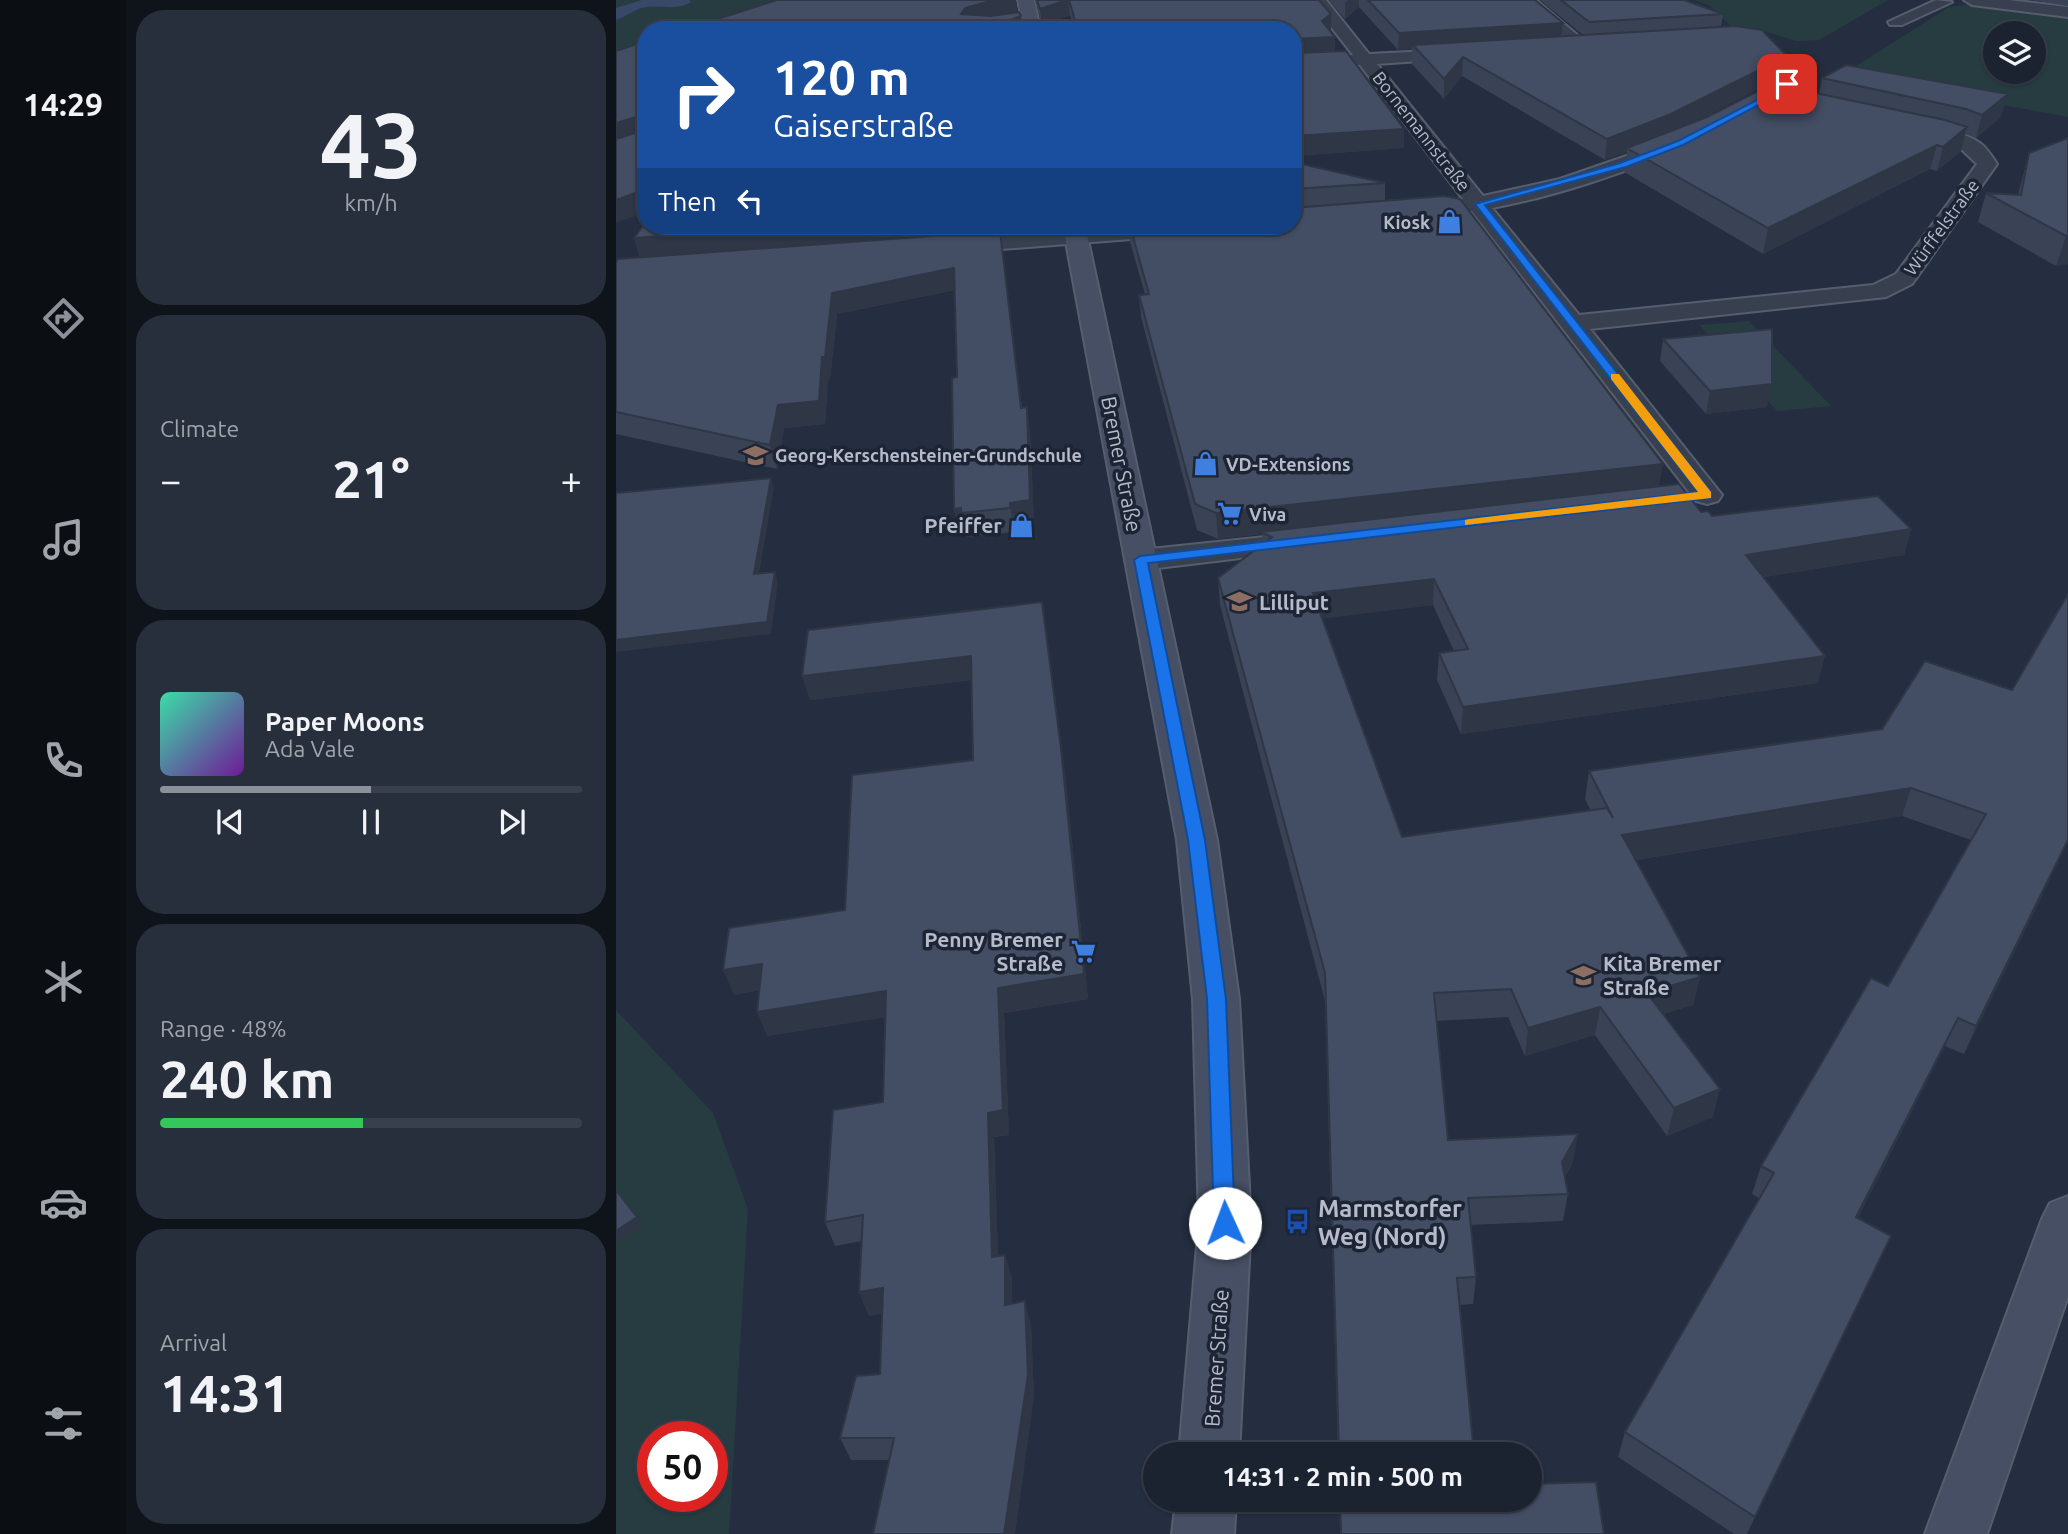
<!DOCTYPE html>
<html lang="en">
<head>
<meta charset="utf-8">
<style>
  body { margin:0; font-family:Ubuntu,sans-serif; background:#282f3c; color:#f1f3f6; height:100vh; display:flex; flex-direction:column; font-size:26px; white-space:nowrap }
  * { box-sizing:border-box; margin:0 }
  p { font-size:23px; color:#a0a4ab }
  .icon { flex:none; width:38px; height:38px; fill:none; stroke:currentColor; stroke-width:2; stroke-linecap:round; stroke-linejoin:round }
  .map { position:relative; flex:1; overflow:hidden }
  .sheet { display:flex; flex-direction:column; gap:10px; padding:10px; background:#0f131a; width:490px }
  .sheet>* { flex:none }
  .banner { position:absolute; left:21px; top:21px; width:665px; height:214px; border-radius:28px; box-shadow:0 2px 5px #0004,0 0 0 2px #393f4c; background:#1a4fa0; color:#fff; overflow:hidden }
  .fabs { position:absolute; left:1367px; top:21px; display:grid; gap:14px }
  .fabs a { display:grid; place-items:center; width:63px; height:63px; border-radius:50%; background:#1b2230; box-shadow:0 2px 5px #0004,0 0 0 2px #393f4c; font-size:35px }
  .speed { position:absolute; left:21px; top:1421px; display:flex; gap:14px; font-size:35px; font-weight:700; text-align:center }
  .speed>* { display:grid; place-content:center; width:91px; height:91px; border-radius:50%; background:#1b2230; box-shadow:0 2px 5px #0004,0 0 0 2px #393f4c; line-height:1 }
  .speed .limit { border:10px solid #d22; background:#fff; color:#111 }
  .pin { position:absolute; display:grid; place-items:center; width:60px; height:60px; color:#fff; margin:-30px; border-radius:14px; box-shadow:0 4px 10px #0006 }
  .me { position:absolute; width:77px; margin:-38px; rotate:358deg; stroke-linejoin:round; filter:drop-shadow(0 0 5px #0008) }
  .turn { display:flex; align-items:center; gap:24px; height:147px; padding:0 21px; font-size:32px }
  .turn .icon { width:91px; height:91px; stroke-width:2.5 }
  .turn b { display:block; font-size:49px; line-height:60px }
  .then { display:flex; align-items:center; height:66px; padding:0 21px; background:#0003; gap:14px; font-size:26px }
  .big { font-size:52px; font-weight:600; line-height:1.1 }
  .sheet .widget { flex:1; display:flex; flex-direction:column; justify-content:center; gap:10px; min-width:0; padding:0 24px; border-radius:28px; background:#282f3c }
  .sheet .dial { align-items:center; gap:0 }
  .dial b { font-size:91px; line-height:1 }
  .song { display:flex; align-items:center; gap:21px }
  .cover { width:84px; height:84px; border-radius:10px; background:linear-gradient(135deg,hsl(160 70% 55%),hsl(280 70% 35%)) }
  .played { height:7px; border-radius:4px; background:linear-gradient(90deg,#8c9099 50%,#393f4c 50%) }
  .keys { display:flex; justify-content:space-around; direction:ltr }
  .heat { display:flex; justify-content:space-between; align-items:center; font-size:38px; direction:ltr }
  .charge { height:10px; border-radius:5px; background:linear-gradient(90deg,#34c759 48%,#393f4c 0) }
  .trip { position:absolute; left:527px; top:1442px; width:399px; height:70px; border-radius:35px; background:#1b2230; box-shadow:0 2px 5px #0004,0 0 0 2px #393f4c; font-weight:600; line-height:70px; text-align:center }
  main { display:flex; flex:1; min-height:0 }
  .dock { display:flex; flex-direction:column; width:126px; justify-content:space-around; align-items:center; background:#0b0e13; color:#a0a4ab }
  .dock .icon { width:49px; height:49px }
  .dock .selected { color:#8c9099 }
  .dock b { font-size:32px; color:#f1f3f6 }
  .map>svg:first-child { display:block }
  .green { fill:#263c41; fill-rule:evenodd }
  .water { fill:#374868 }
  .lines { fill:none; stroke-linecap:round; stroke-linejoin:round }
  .street-casing { stroke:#565e6e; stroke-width:4 }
  .secondary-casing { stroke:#565e6e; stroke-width:4 }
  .street { fill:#384050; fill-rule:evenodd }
  .secondary { fill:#464f63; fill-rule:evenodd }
  .wall { fill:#3a4255 }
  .shaded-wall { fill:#2f3645 }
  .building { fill:#434d63; stroke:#2f3645; stroke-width:2 }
  .route { fill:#1a73e8; stroke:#114b97; stroke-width:2 }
  .slow { fill:#f59e0b }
  .labels { text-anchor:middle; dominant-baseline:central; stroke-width:7; stroke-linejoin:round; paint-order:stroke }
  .far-street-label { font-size:18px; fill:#b5bbcb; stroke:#1d2535 }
  .far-poi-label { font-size:18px; font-weight:bold; fill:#b5bbcb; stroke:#1d2535; text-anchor:start }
  .street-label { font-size:21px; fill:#b5bbcb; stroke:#1d2535 }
  .poi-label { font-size:21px; font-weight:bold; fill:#b5bbcb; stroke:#1d2535; text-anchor:end }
  .near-poi-label { font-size:24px; font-weight:bold; fill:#b5bbcb; stroke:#1d2535; text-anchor:start }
</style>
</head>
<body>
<main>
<nav class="dock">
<b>14:29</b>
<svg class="icon selected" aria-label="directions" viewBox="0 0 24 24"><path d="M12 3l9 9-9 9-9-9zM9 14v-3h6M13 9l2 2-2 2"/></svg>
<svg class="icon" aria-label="music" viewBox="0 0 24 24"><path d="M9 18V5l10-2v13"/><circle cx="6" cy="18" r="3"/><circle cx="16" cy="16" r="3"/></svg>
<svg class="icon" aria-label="phone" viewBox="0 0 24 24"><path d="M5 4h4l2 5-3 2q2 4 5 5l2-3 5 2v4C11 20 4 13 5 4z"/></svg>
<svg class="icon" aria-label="climate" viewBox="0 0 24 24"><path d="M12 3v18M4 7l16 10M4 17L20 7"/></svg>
<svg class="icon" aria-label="car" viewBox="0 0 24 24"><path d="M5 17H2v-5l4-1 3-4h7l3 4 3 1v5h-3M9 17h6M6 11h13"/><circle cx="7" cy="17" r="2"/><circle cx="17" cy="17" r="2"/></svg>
<svg class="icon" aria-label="filters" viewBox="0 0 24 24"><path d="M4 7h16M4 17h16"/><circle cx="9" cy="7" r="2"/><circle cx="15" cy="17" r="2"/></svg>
</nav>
<section class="sheet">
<div class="widget dial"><b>43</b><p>km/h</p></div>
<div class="widget"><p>Climate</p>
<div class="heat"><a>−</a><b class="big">21°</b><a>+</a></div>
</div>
<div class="widget">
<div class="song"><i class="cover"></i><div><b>Paper Moons</b><p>Ada Vale</p></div></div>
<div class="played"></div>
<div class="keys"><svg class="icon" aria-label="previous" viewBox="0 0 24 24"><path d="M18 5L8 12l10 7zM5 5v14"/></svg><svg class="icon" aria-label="pause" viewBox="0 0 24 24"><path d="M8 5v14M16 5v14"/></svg><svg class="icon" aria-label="next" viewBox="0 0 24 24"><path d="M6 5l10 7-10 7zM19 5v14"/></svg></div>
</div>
<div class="widget"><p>Range · 48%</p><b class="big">240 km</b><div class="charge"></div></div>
<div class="widget"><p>Arrival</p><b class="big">14:31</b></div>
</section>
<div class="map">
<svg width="1452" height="1534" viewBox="0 0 1452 1534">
  <rect width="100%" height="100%" fill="#242e40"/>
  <path class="green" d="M0,0H184L91,30H30V50L0,59Z
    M1078,0H1272L1203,40L1180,41L1148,31L1118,29L1093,5Z
    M1450,0H1452V117L1226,75L1333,7L1354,4L1395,6L1434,12ZM1379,33H1418V72H1379Z
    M1133,321L1215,406L1161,411L1083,325Z
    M0,1010L97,1113L132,1209L113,1534H0ZM37,1437H96V1496H37Z"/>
  <path class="water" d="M26,0H73L75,2C61,11 46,5 31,7C19,8 11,17 0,20V8Z"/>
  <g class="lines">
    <defs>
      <path id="street" d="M694,0H710L753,54L853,49L855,53L853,57L847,58L761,64L867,196L944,179L1051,142H1065L1068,146L1065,150C1003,174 941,196 876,208L963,315L1257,285L1280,274L1361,164L1342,146L1289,132L1286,128L1289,124C1306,120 1349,132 1364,143C1371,148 1376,156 1381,164L1296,284L1270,297L974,329L1106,495L1102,501L1091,504L1080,501L856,211H832L829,206L832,201L847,199L744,65L677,69V59L737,55Z
        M903,0H920L973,45L965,50L959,49Z
        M1320,0L1336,2L1286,25H1274L1272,22Z
        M1348,0H1393L1452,7V17L1356,5Z
        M1190,66L1199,71L1196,75L1131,116H1117L1115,112Z
        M509,226H603L600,231L592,233L334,253L326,251L323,246L326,241L334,239Z
        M696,532L707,534L712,541L707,548L525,570L514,567L509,560L514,553L525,550Z"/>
      <path id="secondary" d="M402,0H418L424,30H408Z
        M447,226H469L601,840L623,999L635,1223L623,1454H563L583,1223L577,999L561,840Z
        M1452,1196V1296L1371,1534H1309L1426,1219L1434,1203Z
        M560,1500H620L618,1534H556Z"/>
    </defs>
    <use href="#street" class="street-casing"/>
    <use href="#secondary" class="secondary-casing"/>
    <use href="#street" class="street"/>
    <use href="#secondary" class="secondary"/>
  </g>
  <path class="wall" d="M419,0H703L715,14L714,31L719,37V52L788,148L677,156V30H458L454,15L426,26Z
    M713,0H919L947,23L946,36L967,35L924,0H1068L1107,14L1105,27L1171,56L1167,76L1082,120L1203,93L1206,78L1230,65L1385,117L1360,138L1349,134L1345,151L1321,171L1314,169L1147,254L1008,172L1011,152L989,160L846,76L828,99L796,64V49L782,50L743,7L729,19Z
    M1415,0H1452V6Z
    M1452,138V264L1440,266L1362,222L1370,193L1402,195L1413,153Z
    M677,162L769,183V200L1044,486L1085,512L1096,516L1295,529L1288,555L1147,577L1202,683L845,734L821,680L823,653L838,651L817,605L706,618L786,837L975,811L969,799L973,771L1266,729L1309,661L1427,894L1348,1054L1329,1046L1242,1218L1262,1263L1131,1534H1118L1002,1457L1009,1432L1143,1198L1136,1194L1145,1166L1272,986L1355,840L1286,816L1020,860L1084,977L1077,1005L1047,1014L1097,1117L1051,1136L979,1035L909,1056L892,1017L820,1021L832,1140L957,1162L949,1177L952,1194L947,1221L854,1225L860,1277L857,1304L844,1305L858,1454H722L709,1001L604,605L602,578L646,544V534L602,539L581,530L525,317L523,295L529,294L514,242L513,226H677Z
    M30,226H386H383L384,233L406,408L414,431L418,525L398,527V532L350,537L349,533H343L338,509L341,377L339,290L221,314L214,379L212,380L209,424L168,428L161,469L0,434V262L24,257Z
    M1047,339L1151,407L1090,414L1044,361Z
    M426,602L449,773L472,999L388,1013L393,1135L378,1137L382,1256L389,1255L396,1279V1303L415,1324L418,1398L273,1460H235L224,1438L264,1374L266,1313L253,1316L243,1292L246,1241L219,1246L209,1222L267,1102L270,1017L151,1036L143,990L118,995L229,910L357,760L355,680L194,700Z"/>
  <path class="shaded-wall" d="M378,0H400L402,13L351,24L345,14L349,8Z
    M451,0H452L454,15L426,26L424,9Z
    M732,0H743V7L729,19V3Z
    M715,14V31L706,37V21Z
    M405,16L407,30H384V24Z
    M947,23L945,40L797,45L796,49L782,50L783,33Z
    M719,37V54L677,56V39Z
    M1171,56L1167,76L1052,136L1011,148V152L989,160L991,139Z
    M847,57L846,76L828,99V79Z
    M1392,94L1385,117L1360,138L1366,115Z
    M26,115L30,134L0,144V123Z
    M1351,127L1345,151L1321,171L1327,147Z
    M788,129V148L677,156V136Z
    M1321,145L1314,169L1147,254L1152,228Z
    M30,189V212L0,223V200Z
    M189,226H383L409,431L384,233L24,260L18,238Z
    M1450,236H1452V264L1440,266Z
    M338,268L342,289L221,314L214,379L212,380L209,424L168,428L161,469L154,445L162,405L206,357L216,293Z
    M1156,384L1151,407L1090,414L1094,391Z
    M411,407L414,431L418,525L398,527V532L394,503Z
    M1047,464L1043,488L645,532L646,534L602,539L600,513Z
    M155,478L158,488L141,585L138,574Z
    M345,508L349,533H343L338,509Z
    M1295,529L1288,555L1124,581L1130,555Z
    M159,572L162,583L155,634L0,652V640Z
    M818,579L817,605L697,620V593Z
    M426,602L449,773L472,999L388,1013L393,1135L378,1137L383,1281L376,1257L372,1113L382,988Z
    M355,656L360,679L194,700L186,676Z
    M1209,656L1202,683L845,734L847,707Z
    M1295,788L1286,816L1001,863L1006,835Z
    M1452,841L1427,894L1348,1054L1360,1026Z
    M146,964L156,988L118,995L107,970Z
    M1084,977L1077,1005L1025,1021L1031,993Z
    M270,991L278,1016L151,1036L141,1012Z
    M984,1007L979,1035L909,1056L912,1028Z
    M1342,1018L1329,1046L1229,1244L1240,1217Z
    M1104,1089L1097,1117L1051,1136L1058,1108Z
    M962,1134L957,1162L942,1190L946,1162Z
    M21,1217L26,1226L0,1244V1231Z
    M1275,1236L1262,1263L1131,1534L1139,1517Z
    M389,1255L396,1279V1328L389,1305Z
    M267,1288L277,1311L253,1316L243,1292Z
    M409,1301L415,1324L418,1398L399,1534H388Z"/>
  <path class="building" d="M161,0H378L349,8L345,14L375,16L403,12L405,16L384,24V30H67Z
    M421,0H451L424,9Z
    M453,0H703L715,14L706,21L719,37L677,39V30H462Z
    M752,0H919L947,23L783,33Z
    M945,0H1068L1107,14L973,22Z
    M1120,26L1146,30L1171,56L1055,114L991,139L847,57L828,79L797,45Z
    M30,41V189L0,200V139L26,131V115L0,123V51Z
    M730,51L788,129L677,136V53Z
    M1230,65L1392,94L1366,115L1350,109L1206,78Z
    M1156,84L1329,120L1351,127L1327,147L1321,145L1152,228L1011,148L1091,117Z
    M1452,138V236H1450L1370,193L1405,195L1413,153Z
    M677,162L769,183L677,189Z
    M828,196L844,199L1047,464L600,513L579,504L523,295L533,294L514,226H677V208Z
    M30,222V226H189L18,238Z
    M384,231L405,408L411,407L414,500L394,503V508L345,513V508L338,509L336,378L341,377L338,268L216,293L209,357H206L203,401L162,405L154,445L0,412V262L2,259Z
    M1156,329V384L1094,391L1047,339Z
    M155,478L138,574L159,572L151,622L0,640V493Z
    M1063,484L1085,512L1092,511L1096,516L1262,496L1295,529L1130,555L1209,656L847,707L823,653L852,649L818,579L697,593L786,837L991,808L997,818L973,771L1266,729L1309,661L1396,690L1452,594V840L1360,1026L1342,1018L1240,1217L1275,1236L1139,1517L1009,1432L1158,1173L1145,1166L1255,978L1272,986L1370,814L1295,788L1006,835L1084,977L1031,993L1104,1089L1058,1108L984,1007L912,1028L895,989L818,993L832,1140L962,1134L946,1162L952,1194L852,1198L860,1277L841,1278L858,1454H723L709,973L602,578L656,537L645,532Z
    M426,602L445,749L468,974L382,988L387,1110L372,1113L376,1257L389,1255V1305L409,1301L412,1375L388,1534H257L278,1438H224L240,1376L264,1374L267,1288L243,1292L247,1215L209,1222L217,1110L267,1102L270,991L141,1012L146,964L107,970L113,928L229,910L236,775L357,760L355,656L186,676L192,630Z
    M0,1190L21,1217L0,1231Z
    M980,1482L988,1534H725L724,1500H914V1484Z"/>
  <path class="route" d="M1168,82L1174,84L1154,99L1067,145L1010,167L869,205L1095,492V498L532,563L589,840L610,999L619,1223L616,1230L609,1233L601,1230L598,1223L591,999L572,840L518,560L524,556L1082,492L859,204L1004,163L1062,141L1149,96Z"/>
  <path class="slow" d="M995,374H1003L1095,492V498L849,525V520L854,519L1082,492L995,379Z"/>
  <defs>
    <symbol id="shop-bare" viewBox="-9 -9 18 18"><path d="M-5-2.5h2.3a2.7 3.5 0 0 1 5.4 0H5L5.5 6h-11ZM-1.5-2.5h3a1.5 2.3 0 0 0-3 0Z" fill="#3f7fe0" stroke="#1d2535" stroke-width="2.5" paint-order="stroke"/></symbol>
    <symbol id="school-bare" viewBox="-9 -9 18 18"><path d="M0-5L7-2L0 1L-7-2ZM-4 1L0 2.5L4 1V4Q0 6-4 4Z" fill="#8d6e63" stroke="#1d2535" stroke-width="2.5" paint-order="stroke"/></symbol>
    <symbol id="supermarket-bare" viewBox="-9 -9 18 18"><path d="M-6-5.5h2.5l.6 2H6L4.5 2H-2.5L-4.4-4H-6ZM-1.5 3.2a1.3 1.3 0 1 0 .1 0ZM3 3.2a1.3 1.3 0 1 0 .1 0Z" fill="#3f7fe0" stroke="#1d2535" stroke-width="2.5" paint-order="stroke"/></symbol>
    <symbol id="bus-bare" viewBox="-9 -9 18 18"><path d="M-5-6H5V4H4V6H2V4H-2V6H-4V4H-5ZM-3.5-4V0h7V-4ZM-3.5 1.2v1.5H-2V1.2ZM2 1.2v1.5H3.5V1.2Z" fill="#1a4fb4" stroke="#1d2535" stroke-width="2.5" paint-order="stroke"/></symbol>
  </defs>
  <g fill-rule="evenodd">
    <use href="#shop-bare" x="816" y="204" width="35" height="35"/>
    <use href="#school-bare" x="122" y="438" width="35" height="35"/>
    <use href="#shop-bare" x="572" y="446" width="35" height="35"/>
    <use href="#supermarket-bare" x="596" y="496" width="35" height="35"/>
    <use href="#shop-bare" x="388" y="508" width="35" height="35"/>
    <use href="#school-bare" x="606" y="584" width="35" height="35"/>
    <use href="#supermarket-bare" x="450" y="934" width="35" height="35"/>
    <use href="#school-bare" x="950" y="958" width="35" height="35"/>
    <use href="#bus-bare" x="664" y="1204" width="35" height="35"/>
  </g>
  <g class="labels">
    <g class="far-street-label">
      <text transform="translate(806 131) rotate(52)">Bornemannstraße</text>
      <text transform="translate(1325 227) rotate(-54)">Würffelstraße</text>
    </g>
    <g class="far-poi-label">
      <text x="814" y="222" text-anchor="end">Kiosk</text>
      <text x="159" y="455">Georg-Kerschensteiner-Grundschule</text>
      <text x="610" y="464">VD-Extensions</text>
      <text x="633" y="514">Viva</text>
    </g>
    <g class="street-label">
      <text transform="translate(506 464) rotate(79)">Bremer Straße</text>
      <text transform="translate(600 1358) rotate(-86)">Bremer Straße</text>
    </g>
    <g class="poi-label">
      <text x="386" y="525">Pfeiffer</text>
      <text x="643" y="602" text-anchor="start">Lilliput</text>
      <text x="447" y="939">Penny Bremer<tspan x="447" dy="24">Straße</tspan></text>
      <text x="987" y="963" text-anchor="start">Kita Bremer<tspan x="987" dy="24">Straße</tspan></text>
    </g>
    <g class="near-poi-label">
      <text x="702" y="1208">Marmstorfer<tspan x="702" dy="28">Weg (Nord)</tspan></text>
    </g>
  </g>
</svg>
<div class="fabs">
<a><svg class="icon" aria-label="layers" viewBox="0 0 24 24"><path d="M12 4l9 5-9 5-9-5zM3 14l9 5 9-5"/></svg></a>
</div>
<div class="speed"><div class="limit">50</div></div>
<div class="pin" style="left:1171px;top:84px;background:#d93025"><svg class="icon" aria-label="arrive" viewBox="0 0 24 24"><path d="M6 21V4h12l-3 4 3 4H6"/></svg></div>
<svg class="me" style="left:609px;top:1223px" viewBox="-20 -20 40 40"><circle r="19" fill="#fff"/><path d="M0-13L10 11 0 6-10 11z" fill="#1a73e8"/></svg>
<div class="trip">14:31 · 2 min · 500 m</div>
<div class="banner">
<div class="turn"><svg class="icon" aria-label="right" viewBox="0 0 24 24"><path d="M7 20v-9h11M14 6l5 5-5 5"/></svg><div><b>120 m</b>Gaiserstraße</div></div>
<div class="then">Then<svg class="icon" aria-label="left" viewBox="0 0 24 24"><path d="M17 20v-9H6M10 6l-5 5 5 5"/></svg></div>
</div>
</div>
</main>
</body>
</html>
